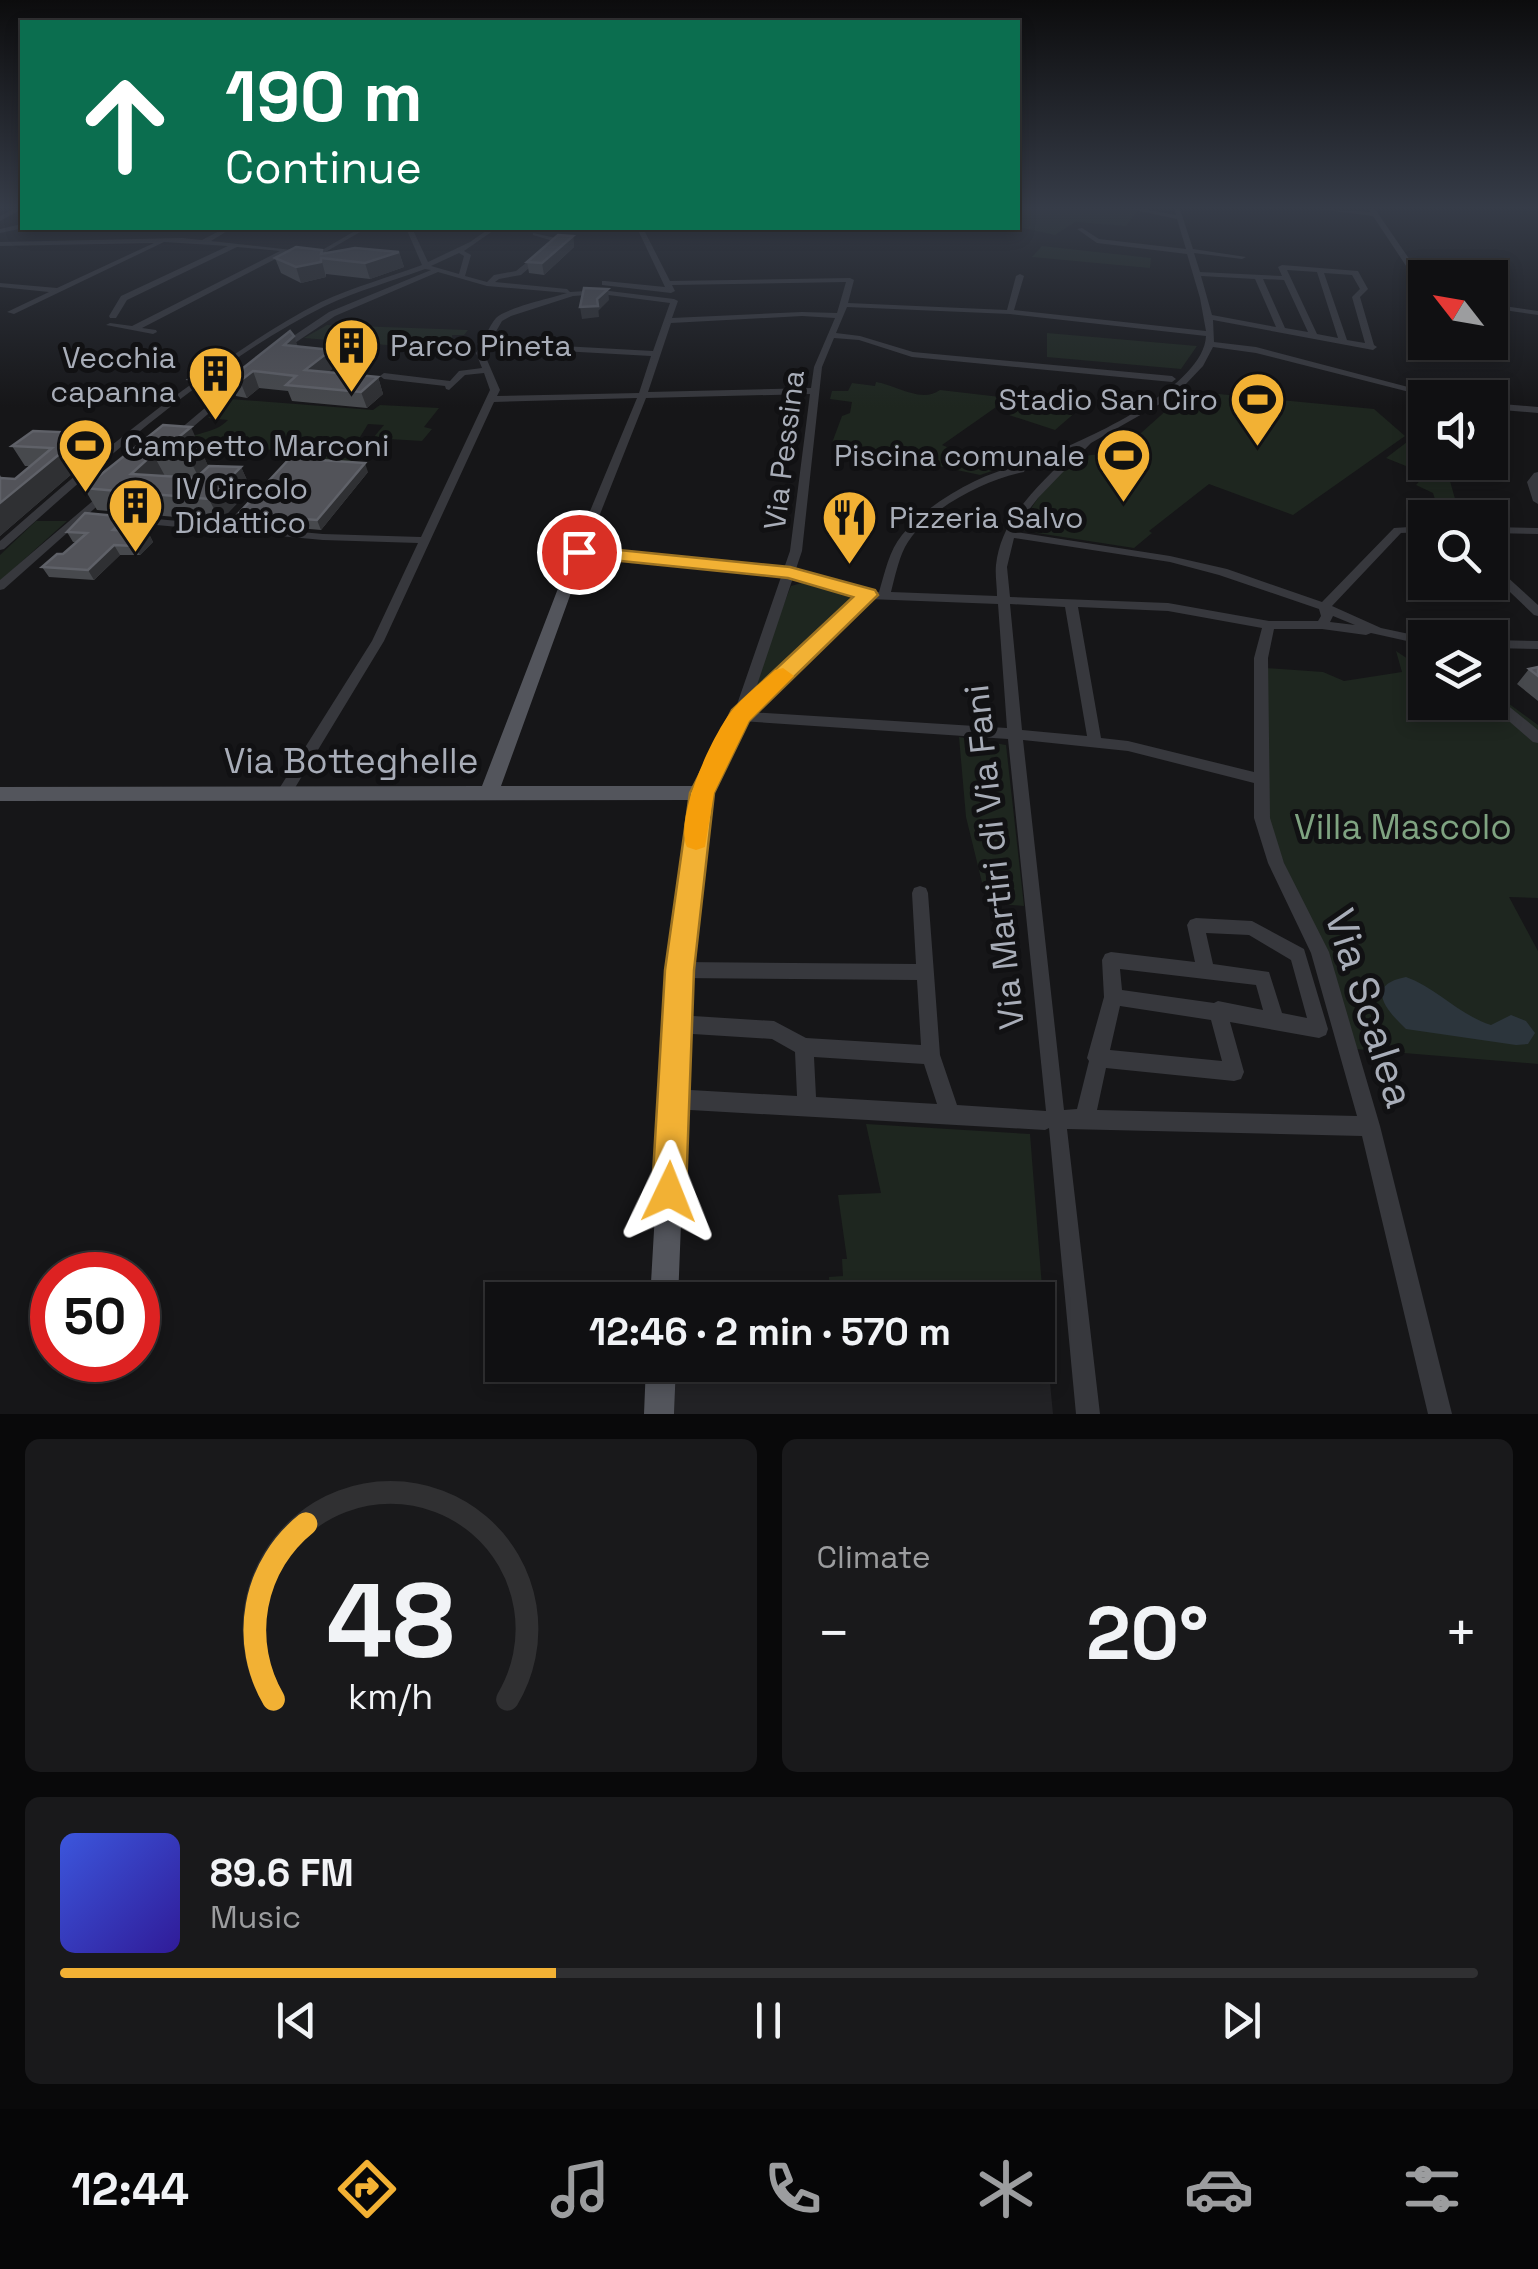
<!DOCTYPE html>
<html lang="en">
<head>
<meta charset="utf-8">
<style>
  body { margin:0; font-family:"Space Grotesk",sans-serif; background:#19191b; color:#f1f3f6; height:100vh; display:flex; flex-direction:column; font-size:38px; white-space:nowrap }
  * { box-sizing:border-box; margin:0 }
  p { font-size:32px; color:#9c9d9f }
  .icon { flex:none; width:55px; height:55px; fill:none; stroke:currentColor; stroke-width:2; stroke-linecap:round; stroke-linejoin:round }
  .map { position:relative; height:1414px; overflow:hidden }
  .panel { display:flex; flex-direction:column; gap:25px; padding:25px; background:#09090a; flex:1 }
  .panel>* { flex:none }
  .top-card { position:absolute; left:20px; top:20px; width:1000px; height:210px; border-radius:0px; box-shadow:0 5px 15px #0003,0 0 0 2px #303032; background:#0b6e4f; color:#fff; overflow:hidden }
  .needle { width:65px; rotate:301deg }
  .tools { position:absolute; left:1408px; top:260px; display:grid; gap:20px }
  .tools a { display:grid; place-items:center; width:100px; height:100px; border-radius:0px; background:#101012; box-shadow:0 5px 15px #0003,0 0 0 2px #303032; font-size:50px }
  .speed { position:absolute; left:30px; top:1252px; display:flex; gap:20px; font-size:50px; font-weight:700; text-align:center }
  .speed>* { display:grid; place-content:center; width:130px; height:130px; border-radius:50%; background:#101012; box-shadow:0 5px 15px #0003,0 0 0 2px #303032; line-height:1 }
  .speed .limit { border:15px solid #d22; background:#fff; color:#111 }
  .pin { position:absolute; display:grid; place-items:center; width:85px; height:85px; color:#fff; margin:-42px; border:5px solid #fff; border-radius:50%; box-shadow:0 2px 10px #0007 }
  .me { position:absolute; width:110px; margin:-55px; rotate:2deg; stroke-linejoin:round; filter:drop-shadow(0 0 8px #0008) }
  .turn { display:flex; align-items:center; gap:35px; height:210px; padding:0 40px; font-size:45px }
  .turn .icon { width:130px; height:130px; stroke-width:2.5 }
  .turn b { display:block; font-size:70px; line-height:85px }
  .big { font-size:75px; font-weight:800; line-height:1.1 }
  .panel .widget { flex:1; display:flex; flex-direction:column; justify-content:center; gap:15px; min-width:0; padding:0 35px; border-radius:15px; background:#19191b }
  .panel .dial { align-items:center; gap:0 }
  .dial svg { height:260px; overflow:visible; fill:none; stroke:#303032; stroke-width:7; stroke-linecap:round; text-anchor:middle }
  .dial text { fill:#f1f3f6; stroke:none }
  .song { display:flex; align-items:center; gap:30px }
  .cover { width:120px; height:120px; border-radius:15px; background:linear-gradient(135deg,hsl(230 70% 55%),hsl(250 70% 35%)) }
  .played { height:10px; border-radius:5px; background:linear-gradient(90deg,#f2b134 35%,#303032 35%) }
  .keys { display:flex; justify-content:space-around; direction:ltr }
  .heat { display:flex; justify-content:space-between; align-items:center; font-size:55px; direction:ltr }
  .panel .tiles { flex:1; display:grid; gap:25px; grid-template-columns:1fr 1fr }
  .widget:last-child { grid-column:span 2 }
  .trip { position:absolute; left:485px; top:1282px; width:570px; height:100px; border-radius:0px; background:#101012; box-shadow:0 5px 15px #0003,0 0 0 2px #303032; font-weight:800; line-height:100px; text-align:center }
  .tabs { display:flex; height:160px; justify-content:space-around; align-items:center; background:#060607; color:#9c9d9f }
  .tabs .icon { width:70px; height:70px }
  .tabs .current { color:#f2b134 }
  .tabs b { font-size:45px; color:#f1f3f6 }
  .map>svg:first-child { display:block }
  .built { fill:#222225 }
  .green { fill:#1e261f }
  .water { fill:#2c353c }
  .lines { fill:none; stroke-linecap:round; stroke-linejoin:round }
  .minor { fill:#37383d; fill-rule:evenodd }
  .major { fill:#53555c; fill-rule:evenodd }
  .wall { fill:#47494d }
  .shaded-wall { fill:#2f3033 }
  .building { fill:#525359; stroke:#5f6168; stroke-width:2.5 }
  .route { fill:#f2b134; stroke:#9d7322; stroke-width:2.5 }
  .slow { fill:#f59e0b }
  .labels { text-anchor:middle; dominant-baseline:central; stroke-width:10; stroke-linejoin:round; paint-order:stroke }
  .far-poi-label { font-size:30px; fill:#a8adb8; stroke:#111113; text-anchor:start }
  .far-street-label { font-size:30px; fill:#a8adb8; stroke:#111113 }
  .street-label { font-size:35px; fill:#a8adb8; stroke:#111113 }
  .park-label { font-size:35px; fill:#7fa381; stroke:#111113 }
  .near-street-label { font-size:42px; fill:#a8adb8; stroke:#111113 }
</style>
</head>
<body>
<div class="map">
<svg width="1538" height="1414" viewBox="0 0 1538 1414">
  <rect width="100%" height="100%" fill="#161618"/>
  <path class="built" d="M680,1280L784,1300H679Z
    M1038,1349L1047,1351L1053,1414H674L676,1365H1038Z"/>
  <path class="green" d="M1018,209H1129L1137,211L1126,226L1075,222L1055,235L1018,227Z
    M1042,246L1151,258L1150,268L1032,257Z
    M327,325L468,330L464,335H452L453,348L446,350L304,338Z
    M1047,333L1197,346L1181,369L1047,357Z
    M876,382C894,384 921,404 940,390L1009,398L942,445L998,469L980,475L832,443L842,416L850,413L852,402L830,399L832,391H848L852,383L875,386Z
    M1188,391L1374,409L1405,436L1293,515L1209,484L1149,531L1152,533L1134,548L1024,531C1022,510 1062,466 1082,458C1093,453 1103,454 1113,458Z
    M1033,397L1077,411L1055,430L1009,415Z
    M230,399L373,410L380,405L439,408L424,427L432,429L422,441L373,438L384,425L368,424L352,450L356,451L348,466L319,464L323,457L289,455L291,451L178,444C193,431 214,435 228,420L208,418Z
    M1407,427L1425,429V462L1445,463L1457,506L1437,505L1433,493L1416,485L1426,474L1386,458L1411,439Z
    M36,521H67L0,581V555Z
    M802,583L855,599L766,684L757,690L750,688L791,586Z
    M1396,651L1414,663L1420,678L1425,679V702H1490V690L1538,725V898L1509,897L1538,951V1064L1355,1049L1266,816L1265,668L1323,672L1344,681L1402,672Z
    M959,737L1006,745L1024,906L987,903L966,817Z
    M866,1124L1030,1134L1047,1351L1038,1349V1300H830L829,1277L843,1276L842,1259H847L838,1195L881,1193Z"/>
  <path class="water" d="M1406,977C1437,988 1459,1015 1491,1025L1511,1015L1526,1021L1535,1033L1528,1044L1516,1045L1406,1029C1386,1010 1364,985 1406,977Z"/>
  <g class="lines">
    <path class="minor" d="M14,209H22L0,221V216Z
      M1130,209H1144L1176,215L1174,209H1180L1193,249L1246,257L1242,259L1194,253L1200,272L1282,276L1278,267L1282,265L1358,271L1368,289L1360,297L1374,345L1377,347L1373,350L1213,320L1214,342L1256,347L1450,398H1433L1256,353L1213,347L1203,366L1184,386L1158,405L1091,443L1038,498L1028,511L1016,532L1170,556L1227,569L1322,602L1394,528L1425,526V532L1401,533L1332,606L1381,628L1428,638H1425V645L1371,633L1366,635L1322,629H1274L1268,658L1270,818L1284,863L1329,952L1380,1126L1452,1414H1428L1362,1136L1067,1129L1100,1414H1076L1049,1128L1045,1130L673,1109L666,1106L663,1099L666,1092L673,1089L797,1096L795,1052L772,1039L677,1033L670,1030L668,1024L670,1018L677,1015L774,1021L806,1038L921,1045L917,980L680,978L674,976L671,970L674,964L680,962L916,964L912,893L914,888L920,886L926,888L928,893L940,1055L957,1105L1046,1111L1008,739L740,721L733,716L790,551L810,394L646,398L585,552L579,555L573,552L637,398L494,402L384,641L290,796H280L277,792L372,641L418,543L323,540L112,521L107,518L112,515L323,534L421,537L490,390L484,373L465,375L449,390L446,389L445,386L384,379L380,376L384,373L450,381L459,371L482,368L476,353L480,346L477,344C487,338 488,327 496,318C506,308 551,298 567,293L487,286L438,272L335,316L286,349H280V345L329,312L431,270L425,269C392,281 357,291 325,306C210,363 100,464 4,549L0,550V541C75,475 151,409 235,354C263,335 291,317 321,302C354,287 389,277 422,265L406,228H412L428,262L470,242L490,228H497L464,251L471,255L465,276L487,282L494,275L516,271L553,241L533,235V233L560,239V241L521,275L499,279L495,282L567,289L570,292L601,290L674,299L678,301L672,318L802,312L837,313L846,282L672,285L675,291L671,293L602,285V281H605L665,287L637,228H643L670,281L850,278L854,280L848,303L1007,310L1016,276L1020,274L1024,276L1014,310L1206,331L1200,298L1187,254L1097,243L1077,229L1082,228L1099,239L1186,249L1177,219ZM459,253L464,256L459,274L431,266ZM1287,270L1317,272L1338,338L1317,334ZM1324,273L1352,275L1360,289L1352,297L1365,343L1347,340ZM1201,276L1255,279L1276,327L1212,315ZM1263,279L1284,280L1308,332L1285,328ZM601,294L670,303L653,351L490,342L502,321L511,316L573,296ZM847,307L1010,314L1206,336C1204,385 1094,436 1054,452C1028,463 1000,469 975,481C948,494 921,512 902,535C889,551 885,572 879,592L868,591L862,595L868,599L998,604L1007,728L748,712L802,551L822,367L834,338L859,340L912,357L1172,382L1176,379L1172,376L913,352L860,336L836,333ZM802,316L835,318L814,367L811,388L648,392L671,323ZM488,347L651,356L639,393L497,396L500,390L484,353ZM1073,451C1040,485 1001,517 996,565C995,575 997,586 997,596L891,592C895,577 898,561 905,547C925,510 984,480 1024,472L1025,469ZM1014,538L1170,562L1219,575L1319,609L1321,616L1318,621H1269L1168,603L1010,597L1007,567ZM1010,604L1065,607L1087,736L1022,730ZM1078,607L1168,611L1262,628L1254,658V772L1128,741L1101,738ZM1333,616L1355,625L1330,622ZM1023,740L1128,751L1254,783V818L1268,863L1311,953L1357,1116L1097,1110L1106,1068L1234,1081L1241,1079L1244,1072L1230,1022L1319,1038L1326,1035L1328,1029L1304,949L1252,921L1196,918L1190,920L1187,925L1195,962L1111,952L1105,954L1102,960L1104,997L1087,1058L1089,1061L1077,1109L1064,1110ZM1206,933L1249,935L1291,960L1307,1018L1282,1013L1269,972L1213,964ZM1120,969L1256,985L1263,1010L1218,1001L1214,1003L1122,990ZM1120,1006L1211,1020L1222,1061L1110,1050ZM814,1057L924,1064L937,1104L816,1097Z
      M1318,209L1371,212L1369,209H1375L1425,282V290H1422L1373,216Z
      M22,224L24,228L0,233V229Z
      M225,228H232L211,241L310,252L307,254L289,252L142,328L156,330L157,332L153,334L106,325L110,323L132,326L280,251L237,247L127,300L116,318H110L109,316L121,296L228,246L164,242L14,314L7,312L49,292L0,287V283L57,288L154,243L0,246V242L182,238L202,240Z
      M360,228H367L322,254L317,253Z
      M1490,304L1538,311V315L1490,308Z
      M244,375L251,377L179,439H173V435Z
      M1490,403L1538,407V413L1490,409Z
      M1538,472V504L1533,501L1527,482L1534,473Z
      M108,488L113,491L112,493L4,589L0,590V580Z
      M1490,527L1538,528V534L1490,533Z
      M1490,564L1494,565L1538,605V616L1534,615L1490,573Z
      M1490,640L1538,641V649L1490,648Z
      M1490,693L1495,695L1538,730V743L1533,742L1487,702H1490Z"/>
    <path class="major" d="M579,548L789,568L873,592L876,595L747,720L712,793L691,970L678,1300H650L669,970L691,800L0,801V787L482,786L572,552ZM584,557L788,577L857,597L734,712L696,786H501Z
      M646,1365H676L674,1414H644Z"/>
  </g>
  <path class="wall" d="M573,236L574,247L544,275L529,273L527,262Z
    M399,252L404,267L370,279L326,274V277L301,283L281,273L275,258L323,253Z
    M298,347L336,366L328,372L378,377L383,394L367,408L292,401L288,391L259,388L247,398L236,396L228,380Z
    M189,379L227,384L214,394L195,392Z
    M163,425L201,448L200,449L208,466L241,467L251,489L220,521L97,510L84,488Z
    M33,431L96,453L0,536V475L2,478L15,479L30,466H25L12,446Z
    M368,472L321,530L243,523L238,514Z
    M132,526L128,531L148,532L153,542L140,555H120L94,580L49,577L42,567L63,554L77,542H73L67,532Z
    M1538,667V701L1517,684L1529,669Z"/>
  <path class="shaded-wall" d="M573,236L574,247L544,275L542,263Z
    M399,252L404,267L370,279L365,263Z
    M321,258L326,277L301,283L296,267Z
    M608,289L609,300L598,311L597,299Z
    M598,306L599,317L582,319L580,307Z
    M294,336L300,352L284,345Z
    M331,350L336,366L311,386L305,370Z
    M221,371L227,384L214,394L208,381Z
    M253,371L259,388L247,398L240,381Z
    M378,377L383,394L367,408L361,392Z
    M191,427L209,468L199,478L188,456L169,445Z
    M85,433L96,453L0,536V503Z
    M153,454L165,476L131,474Z
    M365,463L368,472L321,530L317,520Z
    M241,467L251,489L220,521L209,499Z
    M127,517L132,526L118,540L113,530Z
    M148,532L153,542L140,555L134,546Z
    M114,545L120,555L94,580L88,570Z"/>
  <path class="building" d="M558,235L573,236L542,263L527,262Z
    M296,247L322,250L321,254L355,248L399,252L365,263L321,258V262L296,267L275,258Z
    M584,288L608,289L597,299L598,306L580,307Z
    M290,331L294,336L284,345L331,350L305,370L378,377L361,392L286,385L296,376L253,371L240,381L228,380Z
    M203,369L221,371L208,381L189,379Z
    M163,425L191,427L169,445L199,446L188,456L153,454L131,474L196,478L209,466L241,467L209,499L84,488Z
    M33,431L85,433L0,503V478L15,479L52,448L12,446Z
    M290,458L365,463L317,520L238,514Z
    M85,513L127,517L113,530L148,532L134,546L114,545L88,570L42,567L57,554H63L87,533L67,532Z
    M1538,667V676L1529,669Z"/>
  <linearGradient id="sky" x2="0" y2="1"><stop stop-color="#0c0c0d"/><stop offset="0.51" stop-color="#363c48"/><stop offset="1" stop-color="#363c48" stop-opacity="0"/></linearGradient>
  <rect width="1538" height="407" fill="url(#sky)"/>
  <path class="route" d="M579,546L790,567L875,590L878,595L749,721L714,793L694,970L686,1192L681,1204L669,1209L657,1204L652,1192L665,970L690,793L732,710L853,597L788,578L572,556L570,552Z"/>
  <path class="slow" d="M783,668L794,676L749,721L714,793L705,847L696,850L687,847C673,819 714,731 734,708C746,694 761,683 775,670Z"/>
  <defs>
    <symbol id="building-pin" viewBox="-11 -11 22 30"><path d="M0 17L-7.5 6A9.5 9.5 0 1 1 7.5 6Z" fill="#f2b134" stroke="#111113"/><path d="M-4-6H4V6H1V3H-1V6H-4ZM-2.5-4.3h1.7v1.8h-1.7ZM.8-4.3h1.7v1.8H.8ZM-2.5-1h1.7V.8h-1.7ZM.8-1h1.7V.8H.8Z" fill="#111"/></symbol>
    <symbol id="stadium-pin" viewBox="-11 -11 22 30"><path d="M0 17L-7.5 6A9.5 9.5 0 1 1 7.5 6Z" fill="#f2b134" stroke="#111113"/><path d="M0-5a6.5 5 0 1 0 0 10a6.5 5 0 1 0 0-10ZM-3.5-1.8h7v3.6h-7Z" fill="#111"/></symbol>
    <symbol id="restaurant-pin" viewBox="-11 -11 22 30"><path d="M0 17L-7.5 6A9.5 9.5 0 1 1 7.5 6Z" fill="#f2b134" stroke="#111113"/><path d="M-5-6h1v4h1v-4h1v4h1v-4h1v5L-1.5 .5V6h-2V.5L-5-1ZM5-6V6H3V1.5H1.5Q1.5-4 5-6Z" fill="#111"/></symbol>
  </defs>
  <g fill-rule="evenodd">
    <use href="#building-pin" x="320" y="314" width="63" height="86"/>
    <use href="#building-pin" x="184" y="342" width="63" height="86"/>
    <use href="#stadium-pin" x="1226" y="368" width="63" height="86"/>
    <use href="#stadium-pin" x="54" y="414" width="63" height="86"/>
    <use href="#stadium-pin" x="1092" y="424" width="63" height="86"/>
    <use href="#building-pin" x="104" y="474" width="63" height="86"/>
    <use href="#restaurant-pin" x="818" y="486" width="63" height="86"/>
  </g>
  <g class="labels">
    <g class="far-poi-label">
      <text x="390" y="345">Parco Pineta</text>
      <text x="176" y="357" text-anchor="end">Vecchia<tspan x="176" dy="34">capanna</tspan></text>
      <text x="1218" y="399" text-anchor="end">Stadio San Ciro</text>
      <text x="124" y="445">Campetto Marconi</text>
      <text x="1085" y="455" text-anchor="end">Piscina comunale</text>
      <text x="175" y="488">IV Circolo<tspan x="175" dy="34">Didattico</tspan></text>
      <text x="889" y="517">Pizzeria Salvo</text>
    </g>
    <g class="far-street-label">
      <text transform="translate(784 450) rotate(-83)">Via Pessina</text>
    </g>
    <g class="street-label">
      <text x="351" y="761">Via Botteghelle</text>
      <text transform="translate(994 857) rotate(-96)">Via Martiri di Via Fani</text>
    </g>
    <g class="park-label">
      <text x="1403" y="827">Villa Mascolo</text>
    </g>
    <g class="near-street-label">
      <text transform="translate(1370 1008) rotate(72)">Via Scalea</text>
    </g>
  </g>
</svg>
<div class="tools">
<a><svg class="needle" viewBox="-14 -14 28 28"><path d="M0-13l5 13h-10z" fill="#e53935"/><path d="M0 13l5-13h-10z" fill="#9c9d9f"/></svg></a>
<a><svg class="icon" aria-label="sound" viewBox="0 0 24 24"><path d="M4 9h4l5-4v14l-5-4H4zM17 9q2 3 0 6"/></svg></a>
<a><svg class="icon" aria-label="search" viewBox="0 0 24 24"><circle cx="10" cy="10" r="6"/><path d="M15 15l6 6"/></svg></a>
<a><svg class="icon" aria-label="layers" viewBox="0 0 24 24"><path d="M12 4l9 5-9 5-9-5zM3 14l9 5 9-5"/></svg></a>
</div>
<div class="speed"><div class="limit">50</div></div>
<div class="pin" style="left:579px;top:552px;background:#d93025"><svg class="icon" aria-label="arrive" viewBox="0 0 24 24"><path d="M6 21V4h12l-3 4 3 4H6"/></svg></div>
<svg class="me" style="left:669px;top:1192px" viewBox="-20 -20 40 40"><path d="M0-17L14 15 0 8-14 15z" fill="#f2b134" stroke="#fff" stroke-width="4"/></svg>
<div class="trip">12:46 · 2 min · 570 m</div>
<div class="top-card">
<div class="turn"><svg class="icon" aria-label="ahead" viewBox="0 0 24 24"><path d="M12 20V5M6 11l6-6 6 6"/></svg><div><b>190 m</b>Continue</div></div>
</div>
</div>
<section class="panel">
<div class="tiles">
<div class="widget dial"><svg viewBox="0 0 100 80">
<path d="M14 69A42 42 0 1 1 86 69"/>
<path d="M14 69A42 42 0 0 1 24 15" stroke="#f2b134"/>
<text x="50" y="56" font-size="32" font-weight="700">48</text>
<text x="50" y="72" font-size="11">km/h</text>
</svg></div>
<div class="widget"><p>Climate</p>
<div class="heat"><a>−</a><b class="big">20°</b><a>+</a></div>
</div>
<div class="widget">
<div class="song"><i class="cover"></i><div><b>89.6 FM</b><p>Music</p></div></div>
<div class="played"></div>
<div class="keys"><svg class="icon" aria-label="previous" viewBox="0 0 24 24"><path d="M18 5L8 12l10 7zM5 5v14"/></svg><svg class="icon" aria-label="pause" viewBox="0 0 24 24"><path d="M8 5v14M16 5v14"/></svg><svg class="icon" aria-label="next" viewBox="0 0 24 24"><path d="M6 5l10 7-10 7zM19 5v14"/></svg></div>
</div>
</div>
</section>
<nav class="tabs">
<b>12:44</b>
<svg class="icon current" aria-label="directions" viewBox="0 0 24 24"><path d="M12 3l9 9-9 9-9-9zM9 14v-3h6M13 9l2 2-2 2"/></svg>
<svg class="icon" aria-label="music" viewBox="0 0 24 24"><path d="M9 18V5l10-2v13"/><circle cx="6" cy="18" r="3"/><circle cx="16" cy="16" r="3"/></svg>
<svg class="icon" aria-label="phone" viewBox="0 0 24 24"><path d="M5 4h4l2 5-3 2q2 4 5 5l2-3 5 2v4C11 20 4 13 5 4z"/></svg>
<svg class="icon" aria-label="climate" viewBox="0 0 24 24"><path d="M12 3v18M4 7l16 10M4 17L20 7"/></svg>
<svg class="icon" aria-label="car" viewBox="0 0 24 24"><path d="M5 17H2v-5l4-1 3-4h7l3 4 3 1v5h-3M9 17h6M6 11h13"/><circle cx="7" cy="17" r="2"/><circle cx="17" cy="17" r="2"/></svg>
<svg class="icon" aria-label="filters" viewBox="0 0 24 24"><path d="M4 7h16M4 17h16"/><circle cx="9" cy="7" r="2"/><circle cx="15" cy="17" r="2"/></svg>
</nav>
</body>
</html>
